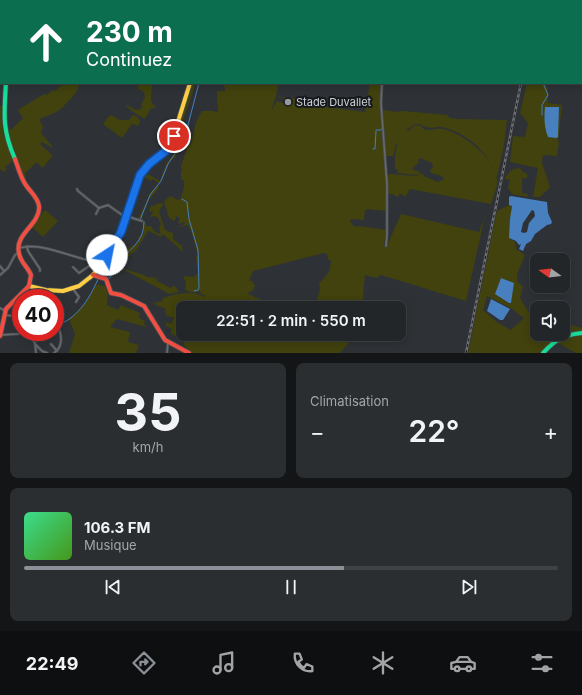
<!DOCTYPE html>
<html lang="fr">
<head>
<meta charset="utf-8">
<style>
  body { margin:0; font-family:Inter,sans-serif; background:#2a2e30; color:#f1f3f6; height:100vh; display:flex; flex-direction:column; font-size:15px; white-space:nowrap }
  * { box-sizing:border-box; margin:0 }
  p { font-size:13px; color:#a2a5a8 }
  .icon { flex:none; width:22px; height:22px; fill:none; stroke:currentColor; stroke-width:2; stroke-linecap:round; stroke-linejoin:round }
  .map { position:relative; height:353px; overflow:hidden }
  .details { display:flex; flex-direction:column; gap:10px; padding:10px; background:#131516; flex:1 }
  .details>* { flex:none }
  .top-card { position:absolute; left:0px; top:0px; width:582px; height:84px; box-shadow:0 2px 10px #0003,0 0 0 1px #3f4345; background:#0b6e4f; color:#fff; overflow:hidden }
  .needle { width:26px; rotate:284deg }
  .tools { position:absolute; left:530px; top:253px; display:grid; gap:8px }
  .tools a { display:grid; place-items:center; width:40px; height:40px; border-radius:8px; background:#222628; box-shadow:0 2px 10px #0003,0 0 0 1px #3f4345; font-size:20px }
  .speed { position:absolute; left:12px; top:289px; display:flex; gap:8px; font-size:20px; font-weight:700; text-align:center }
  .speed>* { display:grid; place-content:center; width:52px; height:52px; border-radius:50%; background:#222628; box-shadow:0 2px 10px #0003,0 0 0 1px #3f4345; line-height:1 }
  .speed .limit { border:6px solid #d22; background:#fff; color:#111 }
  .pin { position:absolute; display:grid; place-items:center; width:34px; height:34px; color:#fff; margin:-17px; border:2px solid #fff; border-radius:50%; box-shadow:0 1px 4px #0007 }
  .me { position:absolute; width:44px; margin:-22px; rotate:34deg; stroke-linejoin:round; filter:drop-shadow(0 0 3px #0008) }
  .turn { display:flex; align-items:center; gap:14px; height:84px; padding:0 20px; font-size:18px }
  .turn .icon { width:52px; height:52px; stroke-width:2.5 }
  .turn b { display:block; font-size:28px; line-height:34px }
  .big { font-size:30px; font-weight:600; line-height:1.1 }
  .details .tile { flex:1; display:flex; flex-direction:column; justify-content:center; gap:6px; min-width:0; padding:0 14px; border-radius:8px; background:#2a2e30 }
  .details .dial { align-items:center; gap:0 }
  .dial b { font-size:52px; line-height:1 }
  .song { display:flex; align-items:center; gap:12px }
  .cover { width:48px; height:48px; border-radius:6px; background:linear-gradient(135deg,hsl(150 70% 55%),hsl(100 70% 35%)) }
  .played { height:4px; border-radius:2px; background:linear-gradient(90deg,#8c9099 60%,#3f4345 60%) }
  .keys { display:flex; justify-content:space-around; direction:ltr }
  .heat { display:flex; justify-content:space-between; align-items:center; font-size:22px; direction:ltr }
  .details .tiles { flex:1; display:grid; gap:10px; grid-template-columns:1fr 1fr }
  .tile:last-child { grid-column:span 2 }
  .trip { position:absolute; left:176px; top:301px; width:230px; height:40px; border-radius:8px; background:#222628; box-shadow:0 2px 10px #0003,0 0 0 1px #3f4345; font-weight:600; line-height:40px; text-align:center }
  .dock { display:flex; height:64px; justify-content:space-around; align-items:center; background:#0e0f10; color:#a2a5a8 }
  .dock .icon { width:28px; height:28px }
  .dock .selected { color:#8c9099 }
  .dock b { font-size:18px; color:#f1f3f6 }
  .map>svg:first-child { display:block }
  .green { fill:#41420d; fill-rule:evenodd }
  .water { fill:#477fbf; fill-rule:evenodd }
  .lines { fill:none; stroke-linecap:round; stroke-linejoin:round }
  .stream { stroke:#477fbf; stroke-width:1 }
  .street-casing { stroke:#4b4f52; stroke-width:3 }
  .fast-casing { stroke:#4b4f52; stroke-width:5.5 }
  .slow-casing { stroke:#4b4f52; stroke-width:5.5 }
  .jam-casing { stroke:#4b4f52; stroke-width:5.5 }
  .street { stroke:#66686c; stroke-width:1.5 }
  .fast { stroke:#16e098; stroke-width:4 }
  .slow { stroke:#ffcf43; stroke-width:4 }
  .jam { stroke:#f24e42; stroke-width:4 }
  .rail-casing { stroke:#6c6e72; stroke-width:2.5 }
  .rail { stroke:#171a1d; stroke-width:1; stroke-dasharray:3; stroke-linecap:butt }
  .route-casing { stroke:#114b97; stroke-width:10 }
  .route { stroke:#1a73e8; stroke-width:7 }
  .poi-dot { fill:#969a9f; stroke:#171a1d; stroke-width:1.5 }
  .labels { text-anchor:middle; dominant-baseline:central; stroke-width:4; stroke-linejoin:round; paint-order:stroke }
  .poi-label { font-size:11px; fill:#ced2d7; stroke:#171a1d; text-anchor:start }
</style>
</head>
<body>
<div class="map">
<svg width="582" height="353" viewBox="0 0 582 353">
  <rect width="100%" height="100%" fill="#2e3236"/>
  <path class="green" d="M65,83H80V84L78,87V90C72,97 65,106 58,111C52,115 43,116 39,120L43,126L41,133L52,146V148L42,142L40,144L53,156L42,168L37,162L25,173L26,180H25L12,149L7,130L12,129L23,118L18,110L44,94L47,95L51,91L57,90L58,88Z
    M140,83H152L151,99L152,103L156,108H151L145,119L133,112L126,106L127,105L136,110L141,109L142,107L141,105L145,97L144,92L137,88Z
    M191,83H195C193,95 187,108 183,120C181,127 181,135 177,141L175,139C180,120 186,102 191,83Z
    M223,83H279L276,96L271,111L277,101L283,103L284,98H279L278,97L312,100V105L365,112L370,83H381L380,100L382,129L381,130L383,133L386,176V211L367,209L365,211L364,220L353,219L350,220L351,223L355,227L359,226L386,230L384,246L386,248L401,214L479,232L487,211L484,220L466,301L391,278L380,275L377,278L365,275L363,295V308H183V334H361L359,341L350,339L348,344L340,353H192L190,352V351L184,345V340L171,334L172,329L166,326V322L171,324L174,318L167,316L165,312L166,309L154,304L155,302L158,303V302H161L163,298C177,293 192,290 205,297L206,296L201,294L200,291C196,293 188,293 185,289L186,281L184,279V276L194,277L198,273L196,257L198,255L193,237L189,226L186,225L173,228L185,224L184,222L178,224L180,218L176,216L175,221L169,218L164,201L171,196L178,200L181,198C182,192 185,187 184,181L181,180V173L182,169L181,166L188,146L191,144L196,122L202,111H214L217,113L218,111L217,93V91H225V88ZM324,253L327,254L328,260H331C330,273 328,274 319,283L320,290L315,306C290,307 269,306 247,293L252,291L255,286L252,281H249L253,271Z
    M527,83H546V86L548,87V103L562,105L558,141H557L559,142L557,156L543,155L542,163L550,187L540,197H533L538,168L510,162L513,136L525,137L528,123L520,113Z
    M0,105L2,107L1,110L2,112L3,134L13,159L10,164L5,166L6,170L4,172L0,169Z
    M383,110L398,112L403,111L447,115L450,118L458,119L507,120L504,145L497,177C489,153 468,133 442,127C438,126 434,128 430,128C425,127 421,124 415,124L406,130L408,131L415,125L421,126L425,130C431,130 437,128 443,129C463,133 496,159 497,180C498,187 493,197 491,204L410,189L405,197L403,195L400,194L397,197L393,194H388L387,177L389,174L417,176L421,173L426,177L438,182L444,179L442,176L431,173L430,169H432L433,165L432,163L420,158L418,160L419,162L412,169L420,172L418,175L398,173V170L395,169V155L397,144H396L393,156H386Z
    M111,115L120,120H129L133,115C137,116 139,118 140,122L138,126L132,124L122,138L103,124L108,117Z
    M181,144L182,145L176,155V157C166,161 165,177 158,186L159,188L148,201L141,220L139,217L140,215L152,190H154L159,183L152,179L151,181L142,176L147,168L146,173L160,181L167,162L174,155Z
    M520,168L523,172L527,174V178H522V193L527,194L528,197L512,194L508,188L510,179L506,180L505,178L510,171L514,169Z
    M163,203V205L159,211L165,230L173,233V239L182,246L183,252L163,234L161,237L153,233L148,231L135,252L132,253C129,258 123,260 119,267L116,266L118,261L108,258L105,260L113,249C117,252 123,255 128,252V248L137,244L139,240L138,237L141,236L143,233V221L146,222V226H151L155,232L161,234L159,228L161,224L159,221V219L155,216L150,217L154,211L150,212L149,210L151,206H154L156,204Z
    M509,205L512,206L509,238L515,242L516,249L525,255L518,272L517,281L523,287L520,298L531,316L537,318V334H563L564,323L582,328V353H576L556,342L544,353H468L497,211ZM487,296L512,309L524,318L511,330L498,323L483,310Z
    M45,210L58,221L43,237L32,227L40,218L39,217Z
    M121,268L141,274L150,278L151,277L156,278L157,281L171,288L173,286H175L179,292L169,294Z
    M97,284L106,287L108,295L107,305L118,310L121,305L140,313L139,318L145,321L144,325L147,326L146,327L117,319L110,327L130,332L128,342L139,345L136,353H69L75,334L69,319L83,306Z"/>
  <path class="water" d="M545,107H559L558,137L556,138L548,137C544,127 544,117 545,107Z
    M511,196L547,202L548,213L552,222L551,224L547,225L535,234L531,241L526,244L523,251L519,249L521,244L519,245L516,241L509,238L510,219L512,206L509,205V197ZM532,210L534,211L535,216L529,223L527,232L524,233L521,232L523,223Z
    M501,278L514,283L511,303H509L495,294Z
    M491,299L510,309L503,320H500L487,311Z"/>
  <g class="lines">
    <path class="stream" d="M219,1V0
      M520,1L523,0
      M528,1V0
      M542,115V105L548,95L543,83
      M376,130H381L382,128
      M373,149H375L376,131
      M182,199L187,202L189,219L198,250L199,288L198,290L194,291
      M140,220L150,195L161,181L168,164L184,140L199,83
      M100,274L102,275
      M104,276L109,279C114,273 116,265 121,260C132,247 144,241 144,222
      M59,324C78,319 92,294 99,277
      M42,332H44"/>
    <defs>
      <path id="street" d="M370,0V1
        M378,0L379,1
        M439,0L440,1
        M328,1L329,0
        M410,1V0
        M581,56H582
        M382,83L381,103L387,184V235L386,246
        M77,189L78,191L99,208L108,205L125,217
        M96,214L99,208
        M126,216L142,221
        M27,246L28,251L40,269V271
        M19,248C41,241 74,259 97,262L100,264
        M0,266L4,271
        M73,267L79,273L95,262
        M0,275L8,268L15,255L18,253
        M73,289L79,297L76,302
        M45,291L46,298
        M23,293L27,298
        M0,308L5,311
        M5,315L21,317
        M55,316L56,322
        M27,333L35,343L36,353
        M0,335L17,334L29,332
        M35,344L42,351L47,353
        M51,344L57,351
        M54,353C65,346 61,331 56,322
        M167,353L168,342"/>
      <path id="fast" d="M204,0V1
        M0,17L1,23
        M6,83C4,114 2,130 15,159
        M543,353C556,339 563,335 582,333"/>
      <path id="slow" d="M29,286L46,290L63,291L79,286L93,275L119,236L140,175L149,164L164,153L172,141L190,83"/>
      <path id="jam" d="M93,275L106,279L111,293L121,295L144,306L165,340L189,353
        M0,336L6,309L29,286L31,275C28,267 20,262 19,253C14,234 41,224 39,206C38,197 28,190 24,182C20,175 18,167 15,159"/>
    </defs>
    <use href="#street" class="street-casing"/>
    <use href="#fast" class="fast-casing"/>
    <use href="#slow" class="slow-casing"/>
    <use href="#jam" class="jam-casing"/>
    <use href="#street" class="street"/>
    <use href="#fast" class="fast"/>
    <use href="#slow" class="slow"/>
    <use href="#jam" class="jam"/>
    <defs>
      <path id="rail" d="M538,1L539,0
        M466,353L521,83"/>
    </defs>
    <use href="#rail" class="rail-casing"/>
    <use href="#rail" class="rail"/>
  </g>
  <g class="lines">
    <defs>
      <path id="route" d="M107,255L121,232L140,175L149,164L167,150L174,136"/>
    </defs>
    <use href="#route" class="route-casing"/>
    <use href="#route" class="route"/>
  </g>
  <circle class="poi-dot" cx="288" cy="102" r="4"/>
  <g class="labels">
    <g class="poi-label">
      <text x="296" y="102">Stade Duvallet</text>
    </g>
  </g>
</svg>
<div class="tools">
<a><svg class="needle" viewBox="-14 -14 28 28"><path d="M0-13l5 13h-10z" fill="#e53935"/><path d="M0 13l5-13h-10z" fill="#a2a5a8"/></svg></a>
<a><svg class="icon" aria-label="sound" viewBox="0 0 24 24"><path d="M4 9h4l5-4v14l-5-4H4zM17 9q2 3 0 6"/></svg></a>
</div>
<div class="speed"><div class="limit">40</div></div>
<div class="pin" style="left:174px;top:136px;background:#d93025"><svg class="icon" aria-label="arrive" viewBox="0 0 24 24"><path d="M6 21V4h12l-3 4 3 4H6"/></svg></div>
<svg class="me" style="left:107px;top:255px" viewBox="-20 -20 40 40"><circle r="19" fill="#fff"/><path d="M0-13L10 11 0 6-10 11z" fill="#1a73e8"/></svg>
<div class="trip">22:51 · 2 min · 550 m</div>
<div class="top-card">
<div class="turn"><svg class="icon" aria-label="ahead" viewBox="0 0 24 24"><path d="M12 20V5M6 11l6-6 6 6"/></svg><div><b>230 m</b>Continuez</div></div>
</div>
</div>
<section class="details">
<div class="tiles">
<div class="tile dial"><b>35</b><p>km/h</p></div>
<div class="tile"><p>Climatisation</p>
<div class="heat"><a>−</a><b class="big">22°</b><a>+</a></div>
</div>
<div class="tile">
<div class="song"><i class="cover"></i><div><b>106.3 FM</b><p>Musique</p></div></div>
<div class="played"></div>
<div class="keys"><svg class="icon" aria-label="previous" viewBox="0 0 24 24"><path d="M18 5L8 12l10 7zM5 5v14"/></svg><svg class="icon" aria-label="pause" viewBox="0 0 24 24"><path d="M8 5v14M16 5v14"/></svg><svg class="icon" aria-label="next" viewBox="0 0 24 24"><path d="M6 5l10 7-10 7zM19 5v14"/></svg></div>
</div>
</div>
</section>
<nav class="dock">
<b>22:49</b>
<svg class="icon selected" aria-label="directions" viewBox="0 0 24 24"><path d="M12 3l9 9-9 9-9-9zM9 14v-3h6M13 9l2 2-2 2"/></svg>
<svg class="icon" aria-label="music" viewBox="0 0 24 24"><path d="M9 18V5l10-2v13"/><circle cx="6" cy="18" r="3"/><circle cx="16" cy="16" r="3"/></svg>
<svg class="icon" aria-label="phone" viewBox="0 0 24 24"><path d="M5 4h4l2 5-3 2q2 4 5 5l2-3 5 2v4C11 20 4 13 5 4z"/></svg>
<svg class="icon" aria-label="climate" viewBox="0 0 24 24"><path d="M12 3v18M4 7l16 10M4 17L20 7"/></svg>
<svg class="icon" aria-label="car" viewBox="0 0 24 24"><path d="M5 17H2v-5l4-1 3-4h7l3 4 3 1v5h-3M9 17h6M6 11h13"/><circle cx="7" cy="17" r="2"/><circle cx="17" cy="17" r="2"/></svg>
<svg class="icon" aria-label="filters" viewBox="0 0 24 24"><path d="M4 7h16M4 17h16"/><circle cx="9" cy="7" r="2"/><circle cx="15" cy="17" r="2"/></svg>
</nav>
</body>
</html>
